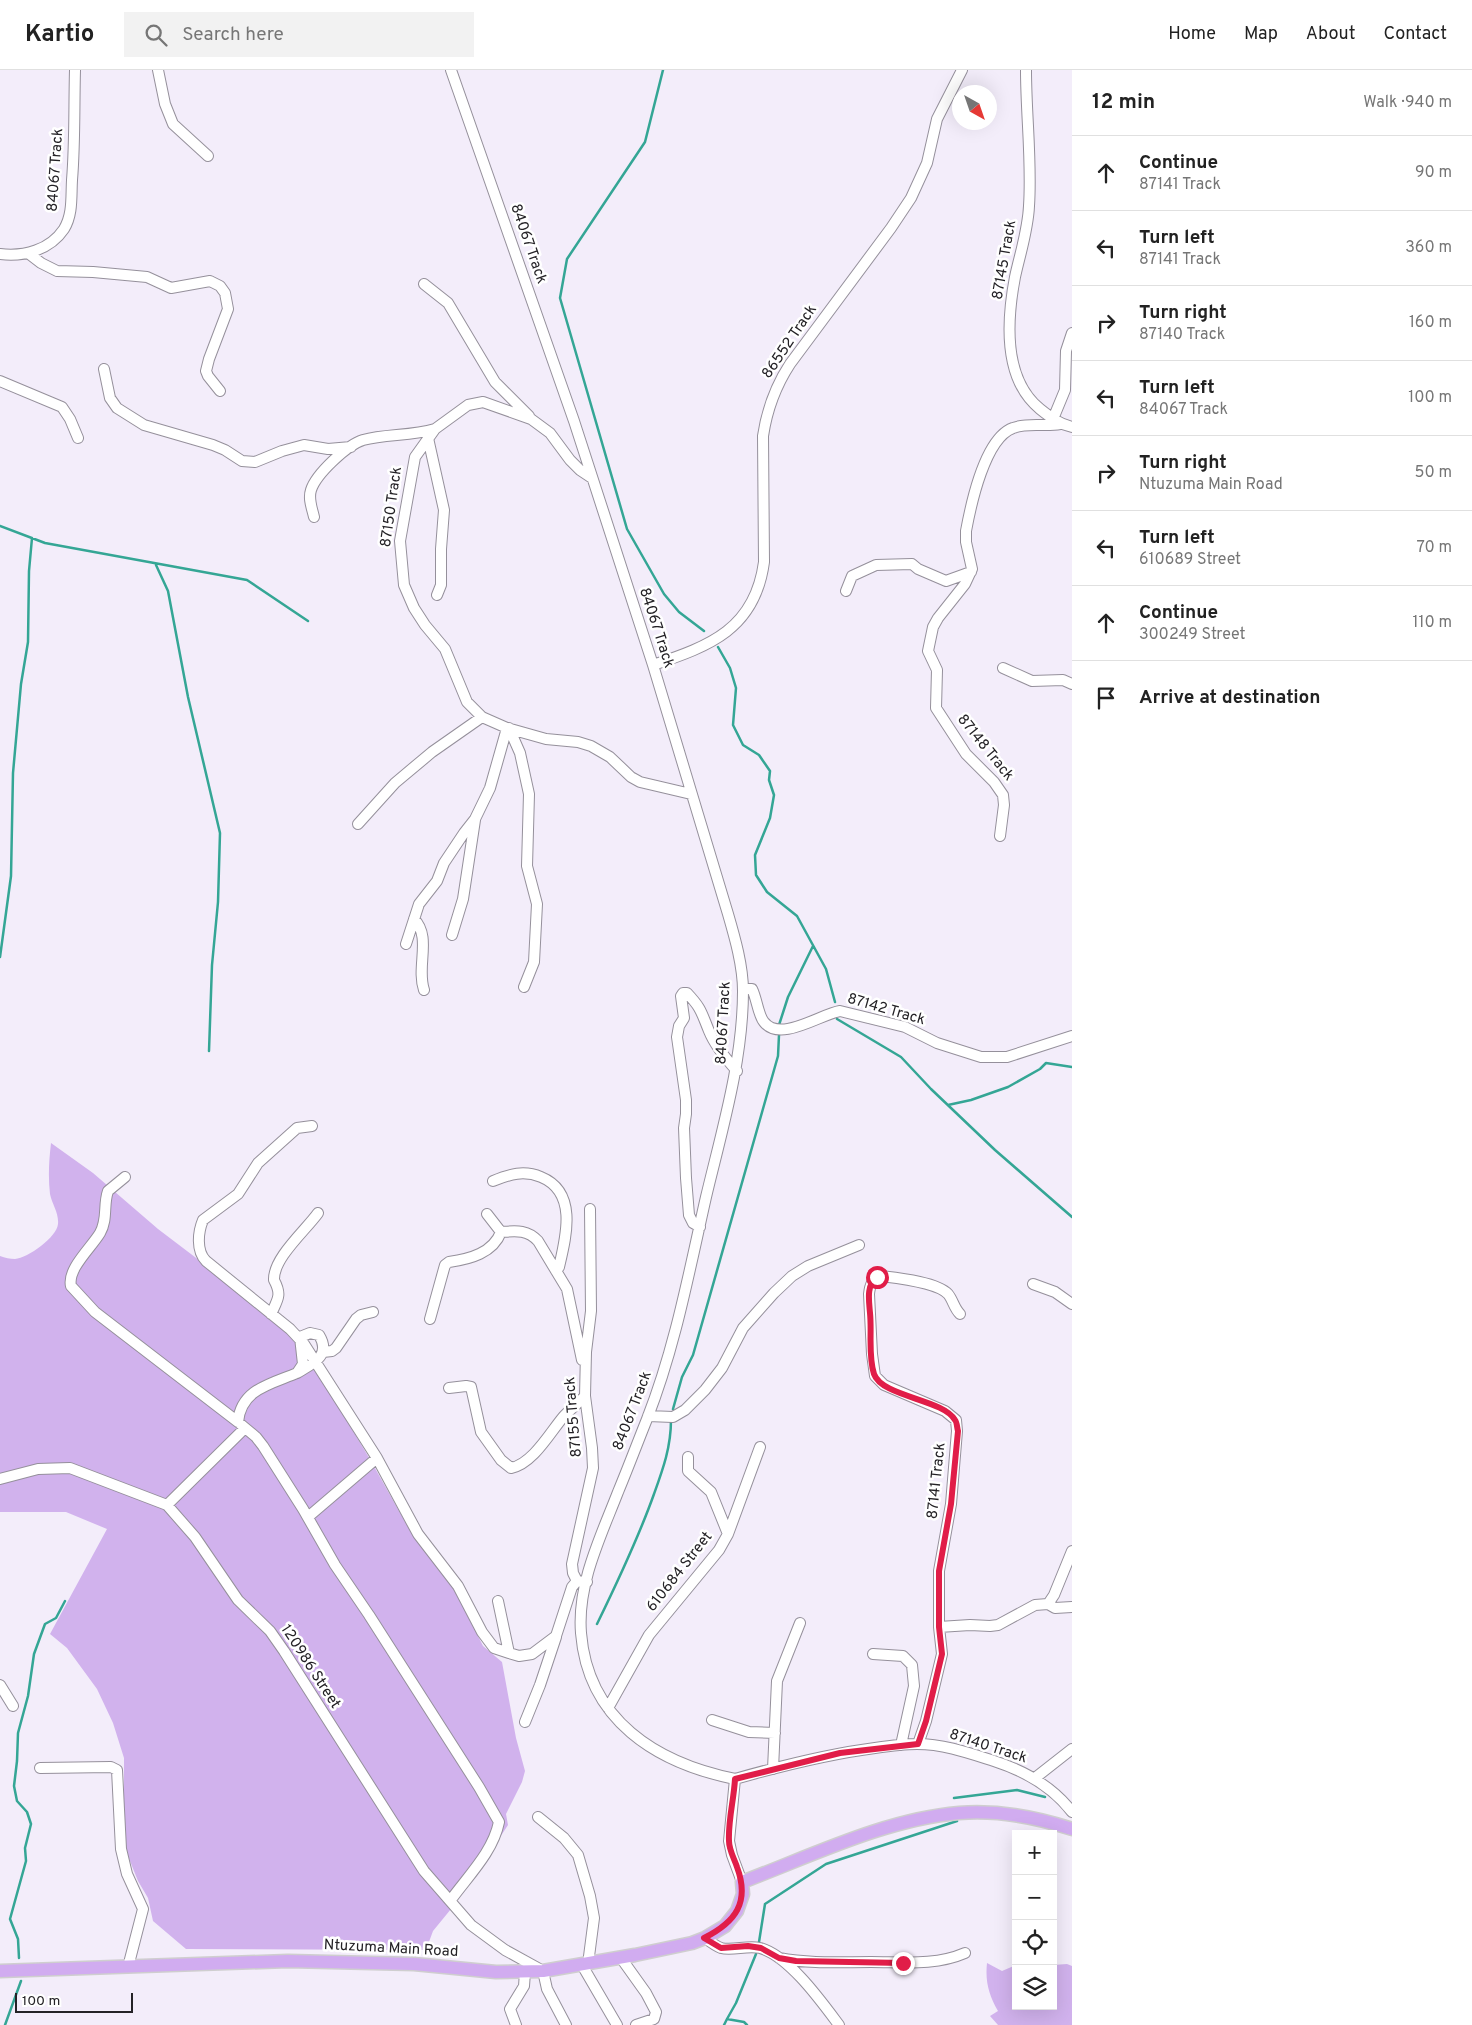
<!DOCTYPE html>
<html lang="en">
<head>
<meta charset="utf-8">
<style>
  body { margin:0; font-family:Overpass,sans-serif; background:#f2f2f2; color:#222 }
  .controls { position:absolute; right:15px; bottom:15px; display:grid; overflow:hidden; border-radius:0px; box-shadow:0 5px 20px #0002 }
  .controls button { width:45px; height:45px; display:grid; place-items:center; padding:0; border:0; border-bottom:1px solid #e0e0e0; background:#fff; color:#222; font:25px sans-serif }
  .compass { position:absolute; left:952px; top:15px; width:45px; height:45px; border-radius:50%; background:#fff; box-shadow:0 5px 20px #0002; rotate:140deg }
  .scale { position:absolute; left:15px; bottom:12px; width:118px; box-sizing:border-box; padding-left:5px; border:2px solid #242226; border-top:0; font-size:14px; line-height:18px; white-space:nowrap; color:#242226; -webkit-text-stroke:4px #fff; paint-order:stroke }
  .stop { position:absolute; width:15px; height:15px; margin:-11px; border:4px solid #e11d48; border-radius:50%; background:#fff }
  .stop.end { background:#e11d48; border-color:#fff; box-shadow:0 1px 5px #0008 }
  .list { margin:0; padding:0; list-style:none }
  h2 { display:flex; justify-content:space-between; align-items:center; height:65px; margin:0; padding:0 20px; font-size:21px }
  h2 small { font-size:16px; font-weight:400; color:#767676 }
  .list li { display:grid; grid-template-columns:32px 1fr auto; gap:15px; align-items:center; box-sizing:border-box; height:75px; padding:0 20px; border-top:1px solid #e0e0e0 }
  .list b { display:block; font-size:19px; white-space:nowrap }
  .list p { margin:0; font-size:16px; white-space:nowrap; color:#767676 }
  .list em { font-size:16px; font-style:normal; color:#767676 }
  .icon { flex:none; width:28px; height:28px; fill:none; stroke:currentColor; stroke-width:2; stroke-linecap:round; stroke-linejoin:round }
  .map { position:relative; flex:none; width:1072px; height:1955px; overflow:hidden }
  header { display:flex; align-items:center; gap:30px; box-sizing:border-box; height:70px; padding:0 25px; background:#fff; border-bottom:1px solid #e0e0e0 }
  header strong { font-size:24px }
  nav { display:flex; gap:28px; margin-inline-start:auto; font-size:18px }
  .search { width:350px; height:45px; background:#f2f2f2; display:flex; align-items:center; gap:12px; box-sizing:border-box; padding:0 18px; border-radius:0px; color:#767676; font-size:19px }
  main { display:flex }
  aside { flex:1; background:#fff }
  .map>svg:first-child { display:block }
  .green { fill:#d1b2ed }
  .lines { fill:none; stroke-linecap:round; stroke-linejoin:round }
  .stream { stroke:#34a695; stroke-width:2.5 }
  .minor-casing { stroke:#95909b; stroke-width:12 }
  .major-casing { stroke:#cfcecf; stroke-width:15 }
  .minor { stroke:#fff; stroke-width:10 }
  .major { stroke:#d1acf0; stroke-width:12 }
  .route { stroke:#e11d48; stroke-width:6 }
  .labels { text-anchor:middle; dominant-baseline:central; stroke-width:5; stroke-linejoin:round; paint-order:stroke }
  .street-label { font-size:15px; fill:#242226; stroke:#fff }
</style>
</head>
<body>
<header>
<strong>Kartio</strong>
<div class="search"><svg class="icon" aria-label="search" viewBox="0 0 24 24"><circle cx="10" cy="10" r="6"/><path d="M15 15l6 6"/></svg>Search here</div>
<nav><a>Home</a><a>Map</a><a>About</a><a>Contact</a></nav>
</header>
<main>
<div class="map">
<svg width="1072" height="1955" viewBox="0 0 1072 1955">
  <rect width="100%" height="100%" fill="#f3edfa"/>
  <path class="green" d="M51,1073l42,30 65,56 54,41 84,69 8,10 67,112 42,75 40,50 30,60 19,16 14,76 9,33 -3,11 -16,32 2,11 -17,26 -29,38 -11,20 -18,22 -7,19 -240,-1 -33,-28 -5,-23 -10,-17 -14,-35v-88l-11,-35 -16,-34 -30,-41 -17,-14 57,-105 -41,-17h-66v-256c5,2 10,3 15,3 13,-1 42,-22 43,-35 1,-11 -6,-20 -8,-30 -2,-17 -1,-34 1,-51z
    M987,1893l15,8 14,-6v41h37v-41l14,-1 5,2v59h-74l-8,-9 8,-5c-9,-16 -13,-29 -11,-48z"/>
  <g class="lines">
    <path class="stream" d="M663,0l-18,72 -78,117 -7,39 67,231 37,65 15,18 25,19
      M0,456l45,17 202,37 61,41
      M156,495l12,26 20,106 32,136 -2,69 -6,63 -3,86
      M718,577l12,21 6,20 -3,37 10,20 16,10 11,16 -1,9 5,15 -4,23 -15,37 1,20 11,17 30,24 29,53 9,33
      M0,887l11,-81 2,-103 8,-89 7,-42 1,-71 3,-33
      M837,949l64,38 30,32 64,61 77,67
      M779,955l9,-28 25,-51
      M948,1035l23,-5 37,-13 32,-18 6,-6 26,4
      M673,1339l9,-32 11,-22 85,-299 1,-21
      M597,1554c21,-43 41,-85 57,-130 9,-25 17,-47 17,-74
      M954,1728l63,-8 28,7
      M759,1872l6,-38 61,-40 131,-43
      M19,1888l-1,-19 -8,-20 16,-58 -1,-13 6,-24 -4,-12 -10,-11 -3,-15 3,-25 1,-28 10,-37 6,-42 11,-30 11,-6 9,-17
      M727,1949l9,-16 20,-49
      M5,1955l16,-44
      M724,1955l3,-6 17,3 3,3"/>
    <g class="minor-casing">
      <path id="minor" d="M158,0l7,34 8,20 35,32
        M451,0l123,351 79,244 75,249c7,24 15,52 15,77 0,69 -21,139 -37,206 -17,75 -31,151 -59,222 -10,25 -19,49 -29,73 -17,44 -41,92 -37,141 7,87 75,130 154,146l-6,62 3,14 10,27
        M1026,0c0,45 6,92 3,136 -1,24 -9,48 -14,71 -8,42 -12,102 25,132 10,8 19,15 32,18
        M28,183l13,10 16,8 36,1 54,5 24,11 39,-7 10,5 5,7 3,16 -19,50 -3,12 2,5 12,15
        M0,184c24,3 50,-4 64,-25 9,-15 7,-32 8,-49 3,-36 2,-73 3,-110
        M424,214l24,19 47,79 34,34
        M104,299l6,29 7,10 27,17 69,20 12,5 17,11 13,1 27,-11 22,-6 24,4 23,-2
        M0,311l62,26 8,12 8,19
        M1053,349l12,-29 1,-39 6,-18
        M428,368l16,72 -3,39v36l-4,10
        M592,408l-12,-8 -10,-10 -20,-27 -19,-14 -48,-17 -15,3 -33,24 -20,28 -15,84 4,44 10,23 11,17 20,24 22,53 15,15 25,11 39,11 32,3 13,4 19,11 21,20 9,5 51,12
        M314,447c-2,-9 -6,-18 -3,-27 5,-16 36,-45 52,-50 23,-6 48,-4 72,-11
        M846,521l6,-15 24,-11 36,-1 6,5 28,12 25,-9
        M653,595c57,-19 102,-36 111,-103l-1,-126c4,-27 12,-49 27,-72l101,-136 20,-30 16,-35 10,-44 25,-49
        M1003,598l29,13 31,-1 9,4
        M509,658l11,25 9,41 -2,72 10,38 -3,58 -10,25
        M358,754l37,-41 37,-31 50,-35
        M1000,766l4,-31 -1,-10 -9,-13 -28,-28 -30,-46 1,-38 -9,-19 5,-24 5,-9 27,-34 7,-15 -6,-27v-11c5,-27 19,-93 47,-103 15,-6 32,-1 47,-4
        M414,849c18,18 2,48 10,71
        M452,865l11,-36 12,-79
        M406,874l13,-40 18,-23 7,-18 20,-30 11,-14 15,-31 17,-60
        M744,919h8c5,10 6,26 12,33 16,21 57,-8 76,-11l65,16 32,16 44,14h26l65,-21
        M312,1056l-15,2 -39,35 -20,31 -35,26c-5,12 -7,31 3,41l84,68 14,15 73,114 41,76 40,52 24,46 12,16 15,5
        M125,1107l-17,14c-5,14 0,28 -8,42 -9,15 -33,36 -29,53l24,26 143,110 18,15 7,9 40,63 32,56 34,50 110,172 20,35c-6,30 -31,54 -49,79
        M493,1111c17,-7 31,-11 48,-4 37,15 25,60 18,90l-3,4
        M487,1144l14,18c14,-1 26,-3 37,9l29,48 15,71
        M700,1157l-7,-4 -4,-8 -3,-37 -2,-50 2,-14v-14l-9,-63 2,-11 5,-8 -3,-22 2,-3h4c15,16 14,19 22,38 6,15 17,28 28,40
        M1033,1214l22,8 17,12
        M271,1244c7,-15 11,-19 3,-34 -1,-22 32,-50 44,-67
        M430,1249l15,-54 4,-3c21,-3 44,-9 52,-30
        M310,1263l9,2c13,21 -7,29 -22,38l6,-9 -3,-27z
        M323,1282l9,-1 4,-3 20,-29 5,-4 12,-3
        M449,1318l17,-2 5,1 10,45 20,28 10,8c22,-4 40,-37 53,-52 7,-7 14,-13 21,-20
        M648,1346l25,1 12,-7 20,-20 17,-22 21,-40 31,-35 18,-17 16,-10 51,-21
        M238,1352c3,-33 33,-38 59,-49
        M688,1387v14l23,21 17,42
        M0,1409l38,-10 32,-1 97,37 28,32 43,63 32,31 14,20 140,220 47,54 34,25 38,21 4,18 19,36
        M167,1435l78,-77
        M308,1447l69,-59
        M587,1512l-10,-1 -4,-8 -1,-9 21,-96 -1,-20 -7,-52 1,-44 5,-41 -1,-102
        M498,1531l11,52 10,3 13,-2 24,-18 16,-49 5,-6
        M1048,1534l7,4 17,-1
        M939,1557l31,-2 20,1 8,-1 37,-20 13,-1 6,-9 18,-44
        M873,1584l30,2 9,9 2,21 -13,59
        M0,1615l13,21
        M608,1638l41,-73 70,-85 9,-16 32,-87
        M712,1650l37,12 26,1
        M525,1652l15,-37 16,-48
        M918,1674l8,-23 16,-67 -3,-27v-56l12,-67 6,-73 -1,-11 -11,-9 -61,-26 -9,-9 -3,-22 -3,-60c1,-9 3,-15 12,-18 16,2 56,6 67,18 5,6 6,14 12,20
        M40,1698l71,-1 6,3 4,79 6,25 16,35 -15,58
        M773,1699l4,-88 23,-58
        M1035,1708l37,-29
        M735,1709c46,-13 93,-25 140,-31 14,-2 28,-4 42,-4 27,0 52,9 77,17 31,10 58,25 78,51
        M538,1747l26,21 14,17 12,41 4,22 -6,46
        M705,1868c4,3 11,8 16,10 12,3 26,-3 39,0 29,8 61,53 79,77
        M621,1888l25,35 10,19 -2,7 -18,6
        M779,1888c31,6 61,4 92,4 32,0 64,4 94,-9
        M582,1895l35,60
        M516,1955l-6,-16 14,-23 1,-14"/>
    </g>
    <g class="major-casing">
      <path id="major" d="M0,1901l288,-10 126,3 82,8 47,-1 92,-16 57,-12 13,-5 20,-12 12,-15 6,-17 -1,-12c69,-26 144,-63 217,-69 39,-3 77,4 113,16"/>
    </g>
    <use href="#minor" class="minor"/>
    <use href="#major" class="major"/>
  </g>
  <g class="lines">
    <path class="route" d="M877,1207c-11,8 -8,24 -7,36 2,19 -2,43 4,61 8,23 69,25 81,46 2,2 2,8 3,11l-7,73 -12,67v56l3,27 -16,67 -8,23 -78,9 -105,26c-1,20 -7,41 -6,62 0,9 5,17 8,26 13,35 -1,55 -33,71l17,10 27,-2 13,2 18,10 17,3 107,2"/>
  </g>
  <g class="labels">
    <g class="street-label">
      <text transform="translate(56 100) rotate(-86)">84067 Track</text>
      <text transform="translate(528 174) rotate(71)">84067 Track</text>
      <text transform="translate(1005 190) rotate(-80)">87145 Track</text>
      <text transform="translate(790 272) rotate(-56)">86552 Track</text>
      <text transform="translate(392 437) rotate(-82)">87150 Track</text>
      <text transform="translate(656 558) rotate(72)">84067 Track</text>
      <text transform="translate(985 678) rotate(51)">87148 Track</text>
      <text transform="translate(886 940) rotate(16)">87142 Track</text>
      <text transform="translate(724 953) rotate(-87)">84067 Track</text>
      <text transform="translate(633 1341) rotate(-69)">84067 Track</text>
      <text transform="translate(574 1347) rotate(-95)">87155 Track</text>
      <text transform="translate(937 1411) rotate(-84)">87141 Track</text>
      <text transform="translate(680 1502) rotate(-52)">610684 Street</text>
      <text transform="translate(310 1597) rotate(57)">120986 Street</text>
      <text transform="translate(988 1677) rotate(18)">87140 Track</text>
      <text transform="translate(391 1879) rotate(3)">Ntuzuma Main Road</text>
    </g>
  </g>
</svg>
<div class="controls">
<button>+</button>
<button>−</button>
<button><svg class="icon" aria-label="locate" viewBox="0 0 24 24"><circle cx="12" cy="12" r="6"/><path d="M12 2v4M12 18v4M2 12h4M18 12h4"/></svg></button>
<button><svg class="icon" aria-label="layers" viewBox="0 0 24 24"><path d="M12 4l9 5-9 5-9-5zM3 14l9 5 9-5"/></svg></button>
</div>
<svg class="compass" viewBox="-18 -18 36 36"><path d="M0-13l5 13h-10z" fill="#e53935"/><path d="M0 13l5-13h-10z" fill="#767676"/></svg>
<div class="scale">100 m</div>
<div class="stop" style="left:877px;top:1207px"></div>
<div class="stop end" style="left:903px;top:1893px"></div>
</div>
<aside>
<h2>12 min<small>Walk · 940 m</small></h2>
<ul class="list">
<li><svg class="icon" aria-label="ahead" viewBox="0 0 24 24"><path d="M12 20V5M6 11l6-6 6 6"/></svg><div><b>Continue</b><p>87141 Track</p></div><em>90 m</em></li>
<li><svg class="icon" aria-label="left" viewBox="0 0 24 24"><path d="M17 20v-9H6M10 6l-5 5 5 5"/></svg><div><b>Turn left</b><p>87141 Track</p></div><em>360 m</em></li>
<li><svg class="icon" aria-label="right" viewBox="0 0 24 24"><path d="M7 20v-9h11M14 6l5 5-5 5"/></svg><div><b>Turn right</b><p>87140 Track</p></div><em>160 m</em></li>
<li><svg class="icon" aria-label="left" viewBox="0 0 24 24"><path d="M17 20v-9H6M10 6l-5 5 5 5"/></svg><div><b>Turn left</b><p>84067 Track</p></div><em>100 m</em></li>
<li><svg class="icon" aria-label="right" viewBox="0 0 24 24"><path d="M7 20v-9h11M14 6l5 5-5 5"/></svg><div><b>Turn right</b><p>Ntuzuma Main Road</p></div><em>50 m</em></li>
<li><svg class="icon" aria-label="left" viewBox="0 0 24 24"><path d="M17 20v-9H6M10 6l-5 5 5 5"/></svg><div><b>Turn left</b><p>610689 Street</p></div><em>70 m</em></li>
<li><svg class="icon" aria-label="ahead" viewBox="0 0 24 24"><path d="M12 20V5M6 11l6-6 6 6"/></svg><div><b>Continue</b><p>300249 Street</p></div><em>110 m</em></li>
<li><svg class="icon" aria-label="arrive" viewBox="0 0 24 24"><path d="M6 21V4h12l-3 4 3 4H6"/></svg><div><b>Arrive at destination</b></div></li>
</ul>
</aside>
</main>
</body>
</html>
